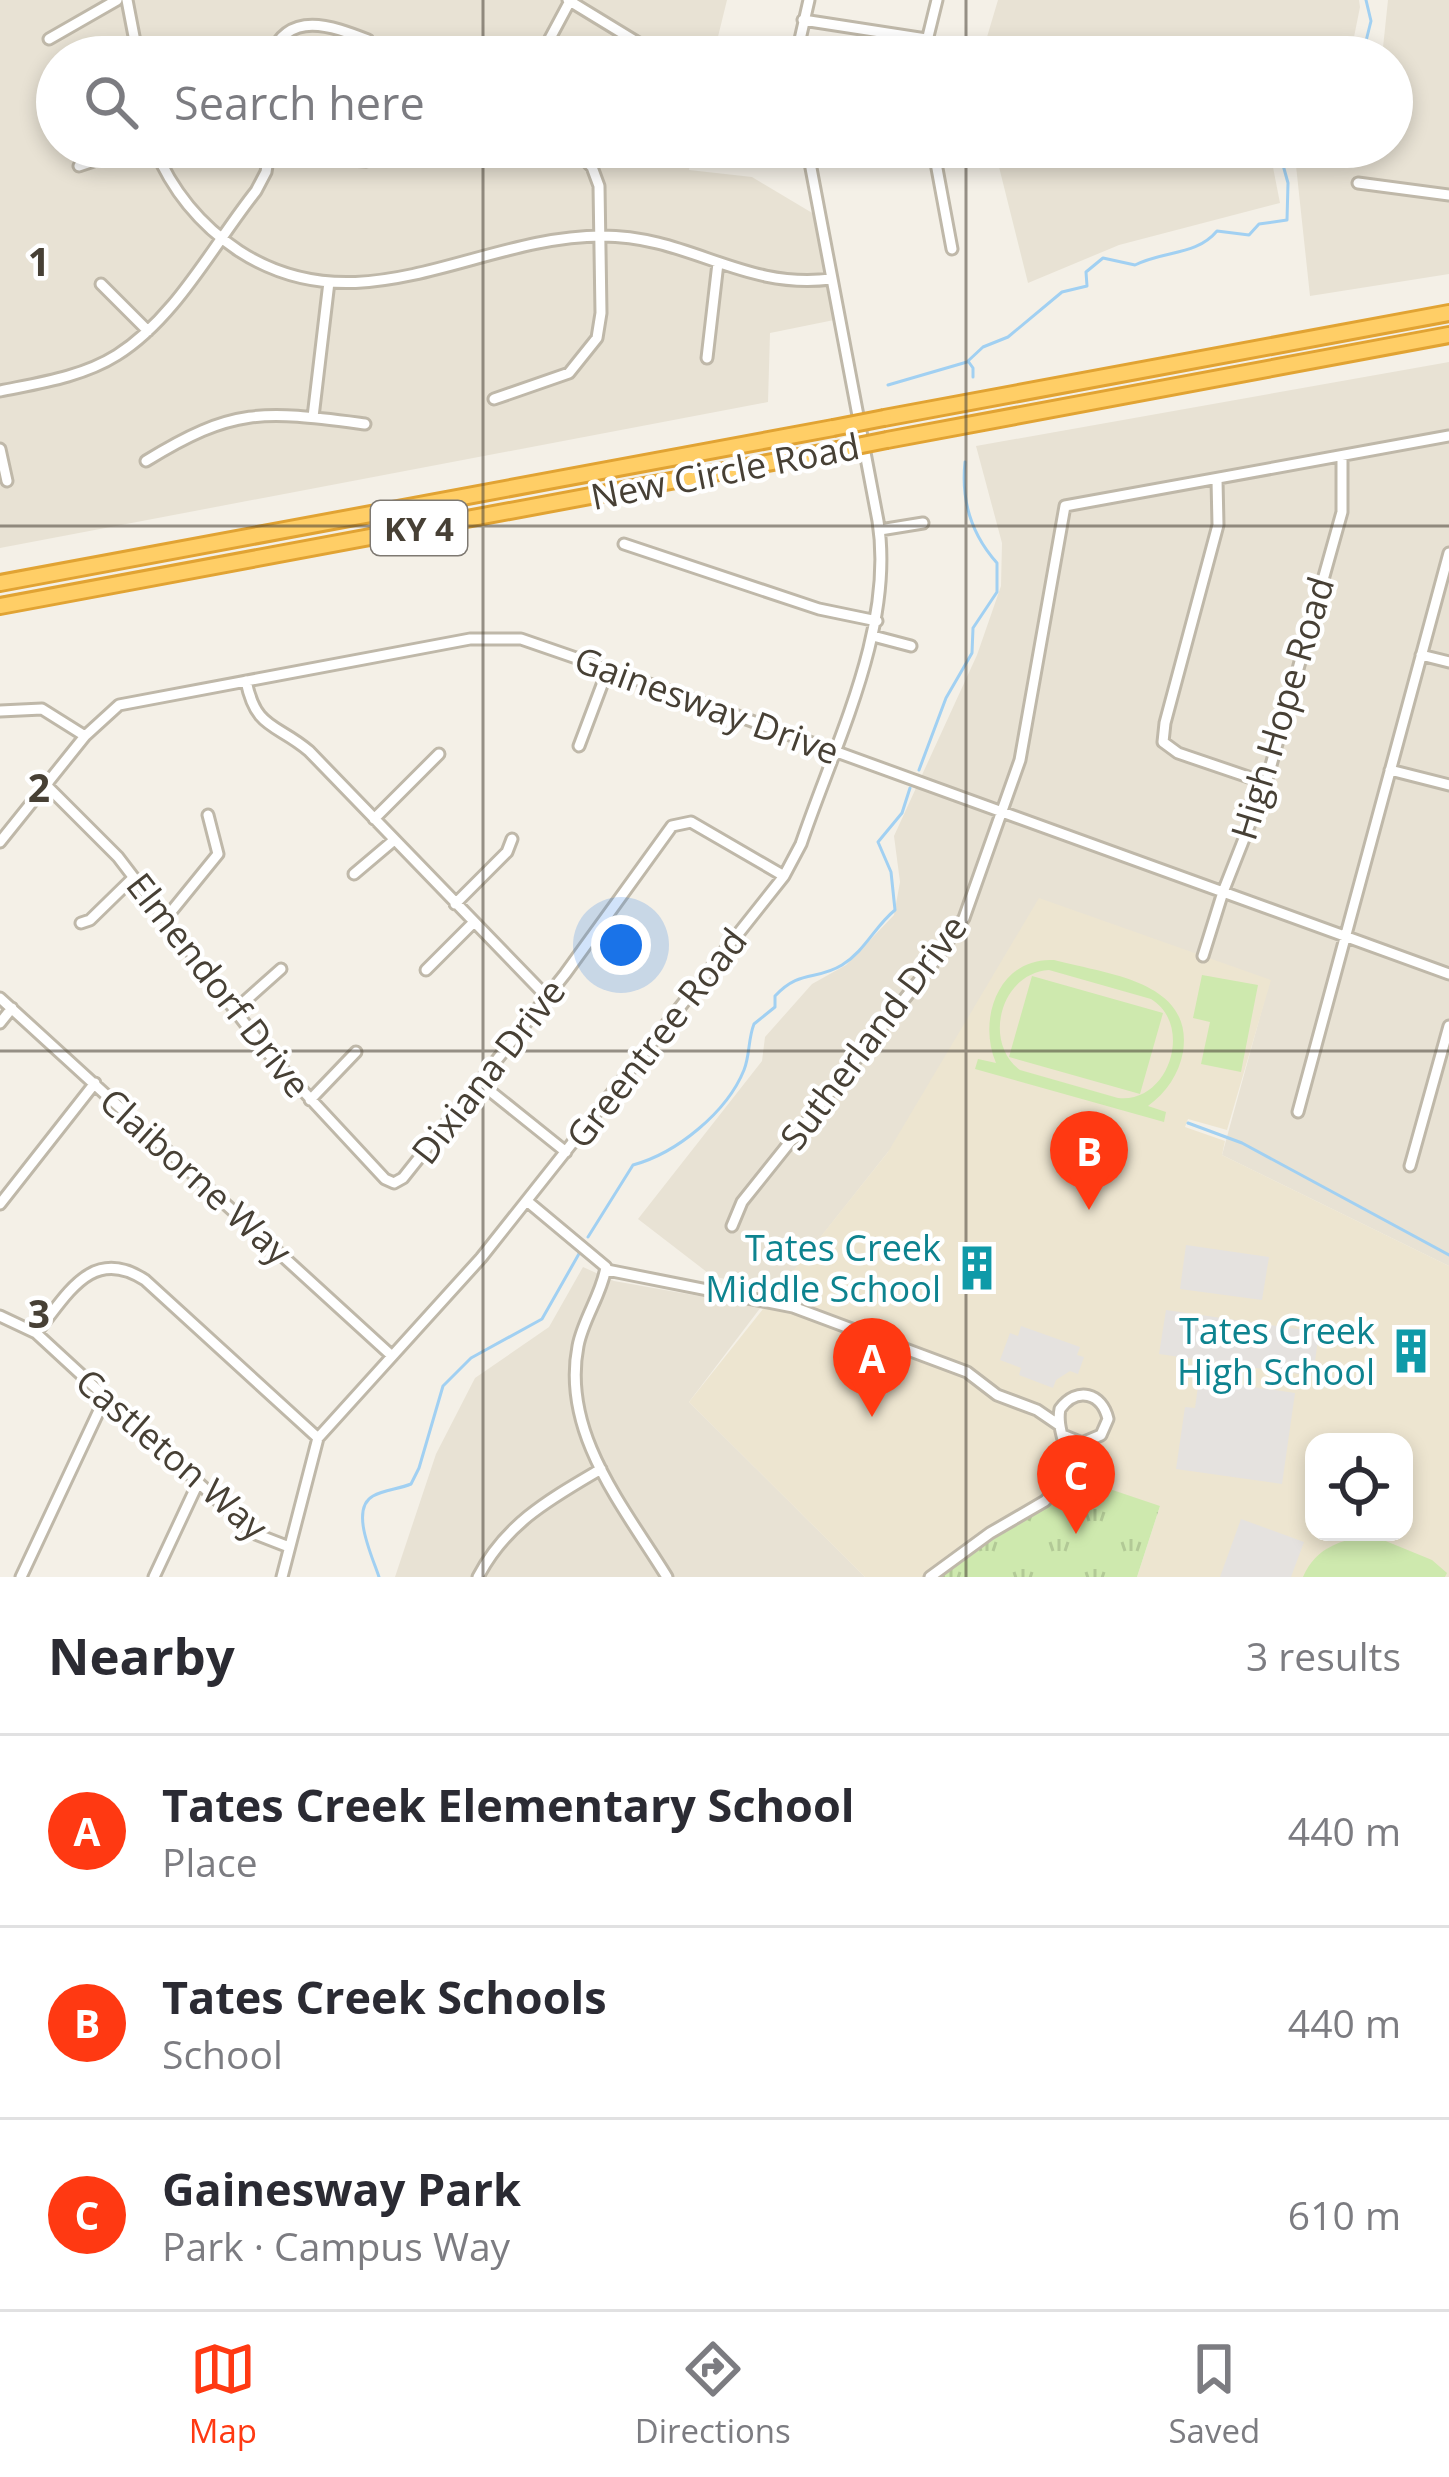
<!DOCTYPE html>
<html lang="en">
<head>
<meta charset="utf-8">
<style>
  body { margin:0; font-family:"Open Sans",sans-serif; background:#f2f2f3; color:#2b2b33 }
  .controls { position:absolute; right:36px; bottom:36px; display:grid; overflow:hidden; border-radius:24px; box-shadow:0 6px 18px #0003 }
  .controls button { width:108px; height:108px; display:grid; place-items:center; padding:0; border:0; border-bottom:3px solid #e1e1e2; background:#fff; color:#2b2b33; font:60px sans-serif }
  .you { position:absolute; left:621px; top:945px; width:42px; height:42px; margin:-30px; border:9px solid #fff; border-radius:50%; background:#1a73e8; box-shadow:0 0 0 18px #1a73e833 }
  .badge { display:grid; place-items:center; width:78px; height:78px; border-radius:50%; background:#ff3912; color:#fff; font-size:39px; font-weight:700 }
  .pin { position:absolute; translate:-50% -99px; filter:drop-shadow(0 3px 6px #0008) }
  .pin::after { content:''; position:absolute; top:63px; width:42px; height:36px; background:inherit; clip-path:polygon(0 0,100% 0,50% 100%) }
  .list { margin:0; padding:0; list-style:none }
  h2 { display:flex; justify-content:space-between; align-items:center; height:156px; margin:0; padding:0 48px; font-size:51px }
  h2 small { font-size:39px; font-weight:400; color:#7c7c81 }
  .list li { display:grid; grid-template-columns:78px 1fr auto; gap:36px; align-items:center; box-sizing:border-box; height:192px; padding:0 48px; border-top:3px solid #e1e1e2 }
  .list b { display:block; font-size:45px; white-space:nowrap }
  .list p { margin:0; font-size:39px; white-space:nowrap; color:#7c7c81 }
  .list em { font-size:39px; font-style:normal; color:#7c7c81 }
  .icon { flex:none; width:66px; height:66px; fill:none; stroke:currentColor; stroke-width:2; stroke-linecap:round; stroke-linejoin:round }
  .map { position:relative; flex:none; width:1449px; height:1577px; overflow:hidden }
  .search { position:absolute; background:#fff; box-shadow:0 6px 18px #0003; left:36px; right:36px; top:36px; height:132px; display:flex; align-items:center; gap:30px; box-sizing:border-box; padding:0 42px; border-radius:66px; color:#7c7c81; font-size:45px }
  .sheet { height:732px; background:#fff }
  nav { display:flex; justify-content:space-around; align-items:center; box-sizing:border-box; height:168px; border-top:3px solid #e1e1e2; background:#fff; font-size:33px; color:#7c7c81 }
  nav a { display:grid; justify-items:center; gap:6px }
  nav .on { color:#ff3912 }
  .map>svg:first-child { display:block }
  .residential { fill:#e8e2d4 }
  .education { fill:#ede5d0; fill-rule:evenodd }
  .park { fill:url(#park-tufts) }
  .pitch { fill:#cee9ae; fill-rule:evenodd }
  .parking { fill:#e5e2df }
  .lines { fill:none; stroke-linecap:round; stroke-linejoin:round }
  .stream { stroke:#a1d0f2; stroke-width:3 }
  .minor-casing { stroke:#bfb8a9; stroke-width:15 }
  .highway-casing { stroke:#e1a333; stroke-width:20 }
  .minor { stroke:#fff; stroke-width:9 }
  .highway { stroke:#ffce66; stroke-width:14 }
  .highway-bridge-casing { stroke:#e1a333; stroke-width:20; stroke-linecap:butt }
  .highway-bridge { stroke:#ffce66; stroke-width:14 }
  .grid { fill:none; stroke:#474035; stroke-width:3; stroke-opacity:0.55 }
  .labels { text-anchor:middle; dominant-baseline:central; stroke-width:9; stroke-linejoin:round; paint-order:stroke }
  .shield { fill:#fff; stroke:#7e7972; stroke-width:3 }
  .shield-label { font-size:33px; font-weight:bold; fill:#474035 }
  .street-label { font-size:36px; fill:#474035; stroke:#fff }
  .culture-label { font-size:36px; fill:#0d838f; stroke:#fff; text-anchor:end }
  .grid-label { font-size:39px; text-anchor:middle; font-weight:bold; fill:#474035; stroke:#fff; stroke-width:9; stroke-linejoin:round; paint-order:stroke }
</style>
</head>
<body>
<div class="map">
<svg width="1449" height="1577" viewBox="0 0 1449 1577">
  <defs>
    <pattern id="park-tufts" width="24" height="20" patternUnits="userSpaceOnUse" patternTransform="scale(3)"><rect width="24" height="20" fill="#cee9ae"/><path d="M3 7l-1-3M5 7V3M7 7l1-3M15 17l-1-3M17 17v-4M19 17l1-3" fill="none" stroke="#b2c996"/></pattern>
  </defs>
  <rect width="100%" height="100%" fill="#f4f0e7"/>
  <path class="residential" d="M0,0h727l-14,57h-656v90h636l-4,23 63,7 67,40 20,102 -69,14 -2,69 -768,146z
    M998,0h361l1,7 -10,50h-369z
    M1388,0h61v274l-139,22 -16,-149h98v-90h-10z
    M994,147h275l11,56 -161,42 -91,38z
    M1449,362v904l-227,-111 48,-175 -382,172 -110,139 -66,-15 -74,-57 124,-158 3,-24 47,-53 34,-19 48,-50 6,-33 -6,-46 83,-181 24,-69 1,-43 -26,-97z
    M583,1267l31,14 147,26 -72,95 176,175h-470l41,-123 39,-76 74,-51z"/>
  <path class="education" d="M1039,898l232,82 -44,150 -39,-11 -3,8 40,14 -3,14 227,111v311h-312l23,-71 -104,-5 -74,45 -41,31h-76l-176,-175 199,-250zM1314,1442h90v90h-90z"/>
  <path class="park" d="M1071,1476l89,30 -23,71h-196l41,-31 74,-45z"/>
  <path class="pitch" d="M1054,960c51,14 140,20 129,92 -4,22 -17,41 -35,54l18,6 -2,10 -189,-53 3,-10 18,4c-19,-44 3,-106 58,-103zM1049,970l102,29c43,26 18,105 -33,99l-98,-28c-38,-28 -19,-97 29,-100z
    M1202,975l56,10 -17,87 -40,-8 9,-42 -17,-4z
    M1032,976l131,37 -23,81 -131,-37z
    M1371,1535l61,25 15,13 -2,4h-142c13,-30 38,-37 68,-42z"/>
  <path class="parking" d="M1186,1245l83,12 -7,43 -82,-11z
    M1166,1310l153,22 -6,44 -154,-22z
    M1021,1326l59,21 -3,8 7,2 -6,17 -8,-3 -14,9 -3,8 -34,-13 2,-7 -21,-8 10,-27 8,3z
    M1199,1379l96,14 -13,91 -106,-15 9,-62 10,1z
    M1241,1519l63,23 -13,35h-71z"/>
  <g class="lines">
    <path class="stream" d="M1362,57l9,-36 -5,-21
      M973,377v-9l-5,-7 15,-14 25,-10 54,-45 25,-6 -1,-14 17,-14 32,7c30,-15 61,-9 82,-34l32,4 10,-11 28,-4 1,-37 -10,-36
      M888,385l79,-23
      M919,770l27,-72 26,-45 1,-25 24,-36v-29c-26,-29 -36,-63 -32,-101
      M1188,1123l54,20 207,112
      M588,1237l45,-72c44,-12 94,-53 111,-95 6,-15 4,-31 10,-46l21,-17v-11c25,-27 41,-15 67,-31 23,-14 33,-39 53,-55l-4,-38 -13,-30 24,-29 8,-25
      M379,1577c-6,-19 -30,-68 -6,-81 11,-6 26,-7 38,-12l8,-16 24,-82 28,-28 71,-39 38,-67"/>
    <g class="minor-casing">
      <path id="minor" d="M127,0l11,57
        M568,0l77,47
        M803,20l123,19
        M49,39l68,-39
        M270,57c18,-48 62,-31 98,-17
        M540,57l30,-56
        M796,57l13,-57
        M923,57l14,-57
        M154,147c18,44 46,78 85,104 122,79 238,-15 363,-15 88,0 140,54 229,43
        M933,147l19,102
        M270,155l96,6 61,-14
        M79,166l57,-19
        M1358,183l91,12
        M101,284l47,47
        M707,358l11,-95
        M0,391c39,-8 82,-14 117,-36 59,-37 96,-110 139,-164l10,-19 4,-25
        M494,399l75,-26 28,-35 4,-25 -2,-127 -7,-19 -20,-20
        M313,417l16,-135
        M0,449l7,32
        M146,461c89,-55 118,-50 219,-37
        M1217,480l1,45 -53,198 -2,19 15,11 88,30
        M880,530l43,-7
        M624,544l195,65 58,12
        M873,636l38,10
        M1421,655l28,7
        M246,681c10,49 30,42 63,70l238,246
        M0,711l42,-2 43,27
        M579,746l29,-77
        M1390,770l59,15
        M46,785l72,72 148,194 119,128 9,4 9,-5 162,-204 107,-148 19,-4 93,54
        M374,819l65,-65
        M0,842l85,-106 34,-31 351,-66h51l87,30 841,305
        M354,874l39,-33
        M455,904l52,-52 5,-13
        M166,918l52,-64 -10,-39
        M81,923l9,-3 43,-42
        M1203,956l20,-64 43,-109 76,-271v-55
        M426,970l47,-47
        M0,998l392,358
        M235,1010l46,-41
        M0,1023l12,-15
        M480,1083l86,69
        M310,1100l46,-48
        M1298,1112l151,-559
        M1410,1166l39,-140
        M527,1201l79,66c-4,27 -23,52 -28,79 -17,87 46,161 89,231
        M0,1204l95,-121
        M732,1226l10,-24 192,-240 30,-44 56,-158 45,-254 384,-70
        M607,1270l186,37 174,65 30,23 40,15 22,15
        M0,1316l36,17 217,200 36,14
        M36,1333c31,-37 55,-88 109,-53l173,158
        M1065,1436l17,7 19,-8 7,-16c-6,-26 -31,-33 -48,-10 -4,19 8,37 7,57
        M21,1577l83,-177
        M154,1577l44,-94
        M282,1577l36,-139 163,-180 303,-382 17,-32c34,-101 94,-216 77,-323l-71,-374
        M478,1577c28,-54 72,-78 123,-108
        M930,1577l60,-44 55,-32 12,-13 10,-22 22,-23"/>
    </g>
    <g class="highway-casing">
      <path id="highway" d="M884,418l565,-105
        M887,440l562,-105
        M0,583l833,-155
        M0,606l837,-156"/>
    </g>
    <use href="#minor" class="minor"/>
    <use href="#highway" class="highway"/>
    <g class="highway-bridge-casing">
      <path id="highway-bridge" d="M833,428l51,-10
        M837,450l50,-10"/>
    </g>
    <use href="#highway-bridge" class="highway-bridge"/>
  </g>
  <path class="grid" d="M483,0v57M966,0v57M483,147v1430M966,147v1430M0,526h1449M0,1051h1449"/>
  <defs>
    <g id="building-bare" transform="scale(3.6)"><path d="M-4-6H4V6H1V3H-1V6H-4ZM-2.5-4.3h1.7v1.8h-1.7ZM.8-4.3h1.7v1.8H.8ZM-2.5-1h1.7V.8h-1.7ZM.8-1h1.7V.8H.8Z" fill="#0f9aa8" stroke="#fff" stroke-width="2.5" paint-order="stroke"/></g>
  </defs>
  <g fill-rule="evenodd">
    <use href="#building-bare" x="977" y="1268"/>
    <use href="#building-bare" x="1411" y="1351"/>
  </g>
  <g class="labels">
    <rect class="shield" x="371" y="501" width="96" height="54" rx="9"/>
    <g class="shield-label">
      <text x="419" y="528">KY 4</text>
    </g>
    <g class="street-label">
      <text transform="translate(725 471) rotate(-11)">New Circle Road</text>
      <text transform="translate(707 705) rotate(20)">Gainesway Drive</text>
      <text transform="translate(1282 708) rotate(-73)">High Hope Road</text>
      <text transform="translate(219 985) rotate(52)">Elmendorf Drive</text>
      <text transform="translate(873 1032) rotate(-53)">Sutherland Drive</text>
      <text transform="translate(656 1038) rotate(-52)">Greentree Road</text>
      <text transform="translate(488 1071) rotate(-52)">Dixiana Drive</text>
      <text transform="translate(196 1176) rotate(42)">Claiborne Way</text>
      <text transform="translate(172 1454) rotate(41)">Castleton Way</text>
    </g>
    <g class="culture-label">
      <text x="941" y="1247">Tates Creek<tspan x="941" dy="41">Middle School</tspan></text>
      <text x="1375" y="1330">Tates Creek<tspan x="1375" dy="41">High School</tspan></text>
    </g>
  </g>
  <g class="grid-label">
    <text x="39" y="276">1</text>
    <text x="39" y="802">2</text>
    <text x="39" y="1328">3</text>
  </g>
</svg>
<div class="controls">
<button><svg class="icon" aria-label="locate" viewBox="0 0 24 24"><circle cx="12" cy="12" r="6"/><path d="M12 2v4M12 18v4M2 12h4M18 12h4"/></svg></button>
</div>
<div class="you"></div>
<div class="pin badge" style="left:872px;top:1417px">A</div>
<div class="pin badge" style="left:1089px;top:1210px">B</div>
<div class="pin badge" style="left:1076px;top:1534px">C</div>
<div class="search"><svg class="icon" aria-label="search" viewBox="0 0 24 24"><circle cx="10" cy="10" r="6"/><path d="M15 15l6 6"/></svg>Search here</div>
</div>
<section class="sheet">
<h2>Nearby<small>3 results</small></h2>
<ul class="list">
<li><span class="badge">A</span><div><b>Tates Creek Elementary School</b><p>Place</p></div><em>440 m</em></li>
<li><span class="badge">B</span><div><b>Tates Creek Schools</b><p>School</p></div><em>440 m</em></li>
<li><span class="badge">C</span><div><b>Gainesway Park</b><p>Park · Campus Way</p></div><em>610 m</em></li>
</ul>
</section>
<nav>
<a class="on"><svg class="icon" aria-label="map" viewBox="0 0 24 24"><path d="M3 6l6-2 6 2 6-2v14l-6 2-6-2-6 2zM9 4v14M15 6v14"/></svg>Map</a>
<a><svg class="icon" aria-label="directions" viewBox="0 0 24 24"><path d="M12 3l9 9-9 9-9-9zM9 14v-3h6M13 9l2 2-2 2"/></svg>Directions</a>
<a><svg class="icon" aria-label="saved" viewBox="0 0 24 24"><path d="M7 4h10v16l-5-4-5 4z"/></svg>Saved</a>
</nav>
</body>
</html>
